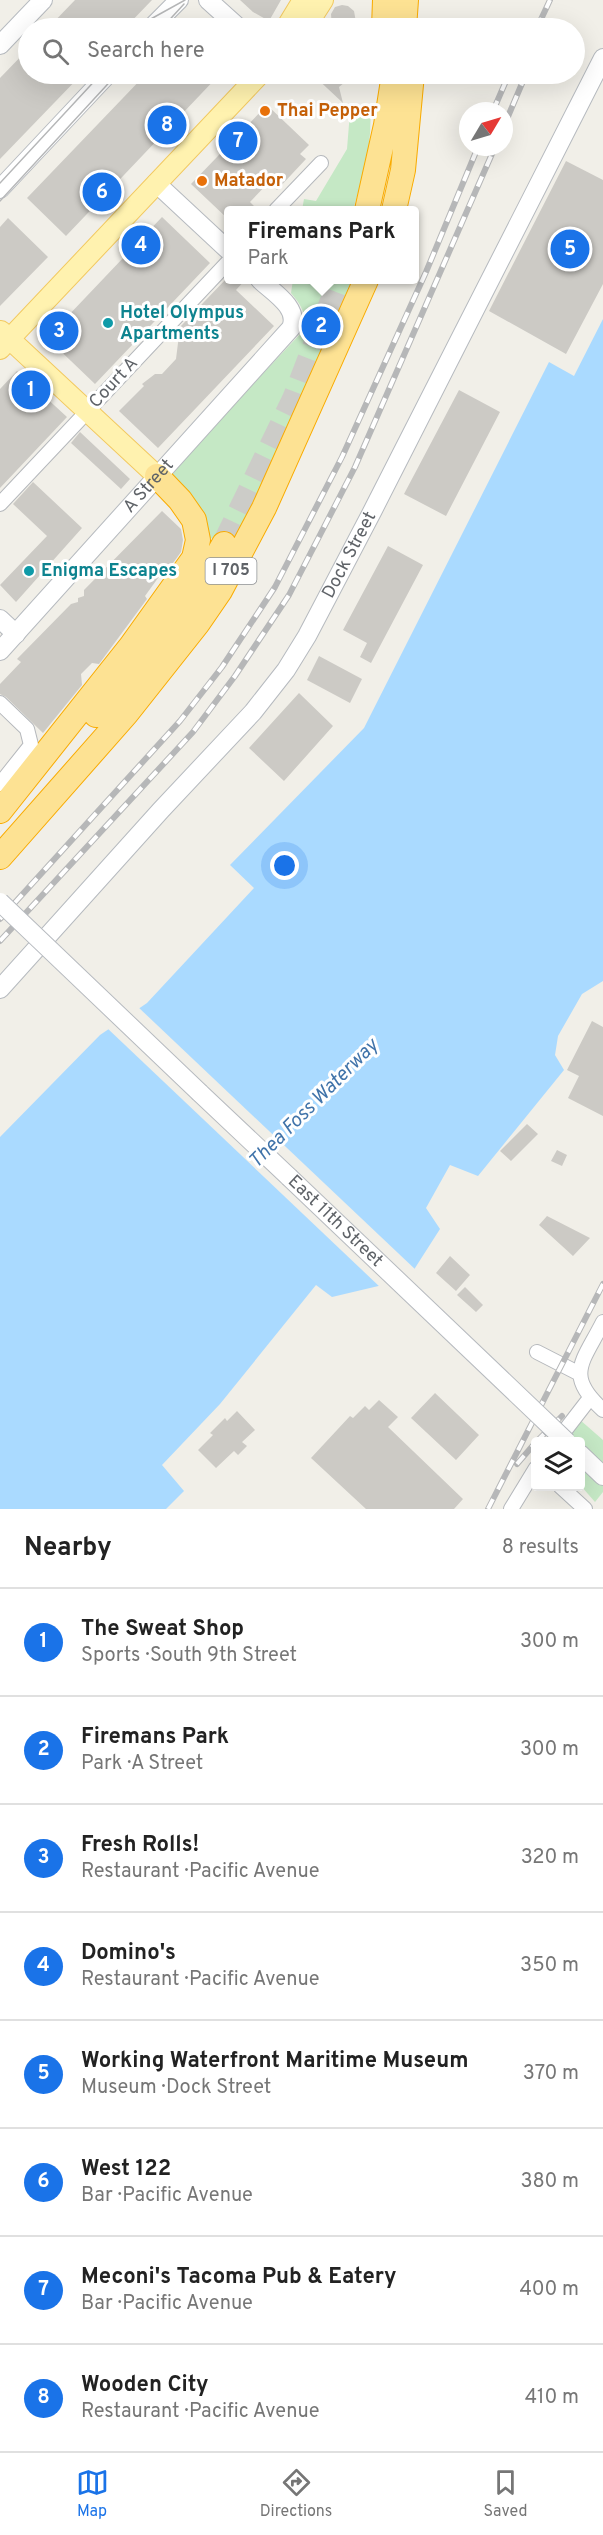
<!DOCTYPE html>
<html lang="en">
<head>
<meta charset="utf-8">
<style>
  body { margin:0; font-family:Overpass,sans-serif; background:#f2f2f2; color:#222 }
  .controls { position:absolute; right:18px; bottom:18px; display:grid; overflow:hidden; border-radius:6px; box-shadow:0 6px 24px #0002 }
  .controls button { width:54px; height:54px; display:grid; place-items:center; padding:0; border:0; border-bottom:2px solid #e0e0e0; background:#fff; color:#222; font:30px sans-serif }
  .compass { position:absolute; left:459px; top:102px; width:54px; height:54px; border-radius:50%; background:#fff; box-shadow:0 6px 24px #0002; rotate:52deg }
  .you { position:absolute; left:285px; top:866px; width:21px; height:21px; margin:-15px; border:4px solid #fff; border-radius:50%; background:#1a73e8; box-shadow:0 0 0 9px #1a73e833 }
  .badge { display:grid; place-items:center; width:39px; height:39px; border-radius:50%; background:#1a73e8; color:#fff; font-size:20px; font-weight:700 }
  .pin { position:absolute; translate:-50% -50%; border:3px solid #fff; box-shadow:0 2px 6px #0006 }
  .popup { position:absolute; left:224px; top:206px; width:195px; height:78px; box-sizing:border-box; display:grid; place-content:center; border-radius:6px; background:#fff; filter:drop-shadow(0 2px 4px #0005); font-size:20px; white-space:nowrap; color:#767676 }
  .popup b { font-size:22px; color:#222 }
  .popup::after { content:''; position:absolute; left:50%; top:100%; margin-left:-12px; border:12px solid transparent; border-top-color:#fff }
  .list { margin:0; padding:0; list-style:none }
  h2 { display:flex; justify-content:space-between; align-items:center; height:78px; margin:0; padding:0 24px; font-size:26px }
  h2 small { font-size:20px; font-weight:400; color:#767676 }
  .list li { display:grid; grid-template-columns:39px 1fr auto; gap:18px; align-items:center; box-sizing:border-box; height:108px; padding:0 24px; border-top:2px solid #e0e0e0 }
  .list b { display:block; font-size:22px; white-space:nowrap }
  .list p { margin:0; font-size:20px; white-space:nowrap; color:#767676 }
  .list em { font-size:20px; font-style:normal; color:#767676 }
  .icon { flex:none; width:33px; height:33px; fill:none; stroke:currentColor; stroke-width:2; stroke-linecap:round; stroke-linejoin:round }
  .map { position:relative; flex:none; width:603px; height:1509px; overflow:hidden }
  .search { position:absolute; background:#fff; box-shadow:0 6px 24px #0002; left:18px; right:18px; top:18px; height:66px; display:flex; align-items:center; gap:15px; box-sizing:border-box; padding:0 21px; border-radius:33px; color:#767676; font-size:22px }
  .sheet { height:942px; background:#fff }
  nav { display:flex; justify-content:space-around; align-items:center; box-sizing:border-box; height:84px; border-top:2px solid #e0e0e0; background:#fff; font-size:16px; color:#767676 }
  nav a { display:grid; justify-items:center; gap:3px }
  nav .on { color:#1a73e8 }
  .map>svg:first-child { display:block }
  .green { fill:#c5e8c5 }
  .water { fill:#aadaff }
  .pier { fill:#f1efe8 }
  .building { fill:#cccac5 }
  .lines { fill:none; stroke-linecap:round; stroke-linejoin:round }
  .highway-tunnel { stroke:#ccccc8; stroke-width:24; stroke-dasharray:24 12; stroke-linecap:butt }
  .street-casing { stroke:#b5b8bc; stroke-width:16 }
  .secondary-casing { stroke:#b6babf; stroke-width:20 }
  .primary-casing { stroke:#f2c960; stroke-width:22 }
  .highway-casing { stroke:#f9ab00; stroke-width:26 }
  .street { stroke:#fff; stroke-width:14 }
  .secondary { stroke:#fff; stroke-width:18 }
  .primary { stroke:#fff2af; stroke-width:20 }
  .highway { stroke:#fde293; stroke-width:24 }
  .tram { stroke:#b6b7b8; stroke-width:1.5 }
  .rail-casing { stroke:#b6b7b8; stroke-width:6 }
  .rail { stroke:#fff; stroke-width:4; stroke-dasharray:11; stroke-linecap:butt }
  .secondary-bridge-casing { stroke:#b6babf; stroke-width:20; stroke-linecap:butt }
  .secondary-bridge { stroke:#fff; stroke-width:18 }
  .food-dot { fill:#e8710a; stroke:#fff; stroke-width:2 }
  .culture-dot { fill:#0f9aa8; stroke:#fff; stroke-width:2 }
  .labels { text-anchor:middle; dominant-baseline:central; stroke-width:6; stroke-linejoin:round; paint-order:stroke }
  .shield { fill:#fff; stroke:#8f9295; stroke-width:1.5 }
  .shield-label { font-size:16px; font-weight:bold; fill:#5f6368 }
  .food-label { font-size:18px; font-weight:bold; fill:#c56008; stroke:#fff; text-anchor:start }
  .culture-label { font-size:18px; font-weight:bold; fill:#0d838f; stroke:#fff; text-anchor:start }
  .street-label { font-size:18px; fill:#5f6368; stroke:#fff }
  .water-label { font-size:20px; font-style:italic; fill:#4174aa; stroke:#fff }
</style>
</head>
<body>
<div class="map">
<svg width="603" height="1509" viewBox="0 0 603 1509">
  <rect width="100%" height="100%" fill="#f1efe8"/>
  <path class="green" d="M370,107c3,37 -7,69 -17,103h-51l2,-11 12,2 31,-52 3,-37z
    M293,280h61l-117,263 -28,-5c-4,-30 -21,-42 -40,-65l134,-142c5,-16 -2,-26 -12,-38z
    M571,1412l32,28v52l-8,10 -14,-16 -1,-44h-32z"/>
  <path class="water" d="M603,319v662l-21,13 -24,42 -3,19 9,15 -86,106 -28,-11 -24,43 14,21 -32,50 -76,18 -16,-12 -96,119 -58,61 22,26 -18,18h-166v-372l100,-102 47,-32 107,-115 -24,-23 134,-137 185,-366 25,14z"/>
  <path class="pier" d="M137,1006l280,265 -7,10 -29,7 -275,-261z"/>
  <path class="building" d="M75,0h77l-27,28h-77z
    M240,0h41l-12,21 -16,-9z
    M342,5l6,1 6,5 3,17h-25l-1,-14 4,-7z
    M28,49v25h54l-82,85v-81z
    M146,74h74l-154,162 -39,-38z
    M312,74h28l5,8 -6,5 4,16z
    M267,105l42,40 -9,9 6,5 -29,31 -8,-8 -19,20 8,8h-30v9l-37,-35z
    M566,161l37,19v104l-37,70 -77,-43z
    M162,217l48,46 -115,121 -48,-46z
    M8,218l40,39 -48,49v-79z
    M226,279h20l-10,11 38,36 -116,122 -39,-37 25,-25 -2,-2 13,-10h7l14,-15 4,-32z
    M17,371l50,46 -67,71v-99z
    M459,390l41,22 -54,104 -42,-22z
    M80,432l50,47 -9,10 -50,-46z
    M33,482l49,46 -66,74 -16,-17 47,-49 -34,-32z
    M162,511l19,18 2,11 -2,12 -13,18 -2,-3 -21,29 2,3 -48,65 -7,-1 -11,11 1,11 -39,48 -37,-36 -6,-3v-10l21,-22 -4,-3 54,-55 7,-2v-4l6,-2v-6z
    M388,546l35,19 -52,98 -11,-6 7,-14 -24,-13z
    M319,656l43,23 -12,24 -43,-23z
    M299,693l34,33 -49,55 -35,-33z
    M592,1021l11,6v89l-35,-18 11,-22 -12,-6z
    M527,1124l11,10 -27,27 -11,-10z
    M557,1150l10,5 -5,11 -11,-5z
    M547,1216l43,22 -17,18 -34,-31z
    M450,1256l20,19 -14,16 -20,-18z
    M465,1287l18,18 -7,7 -19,-17z
    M435,1393l44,42 -23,25 -45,-42z
    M379,1400l19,17 -10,10 75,72 -9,10h-88l-55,-51 39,-42 3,2 12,-12 4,4z
    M237,1411l18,19 -13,12 5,4 -9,9 -4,-4 -18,17 -18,-18 15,-15 -3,-2 15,-15 2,3z"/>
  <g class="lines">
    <path class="highway-tunnel" d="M224,544l70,-145 46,-119"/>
    <g class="street-casing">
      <path id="street" d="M276,210l45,-47
        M0,504l228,-242
        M0,703l27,26 4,16 -31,39
        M603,1322c-20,40 -39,53 0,88
        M537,1352l43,22
        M556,1442l34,-44
        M560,1486l25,23
        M511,1509l25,-41"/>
    </g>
    <g class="secondary-casing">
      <g id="secondary">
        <path d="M208,0l31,28"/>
        <path d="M151,28l28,-28"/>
        <path d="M0,45l43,-45"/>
        <path d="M156,183l72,67"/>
        <path d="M0,189l108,-115"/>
        <path d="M0,619l16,15"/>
        <path id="s1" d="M0,651l291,-323c9,-20 -18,-36 -31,-48"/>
        <path id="s2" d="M0,989l161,-179 92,-98 33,-42 21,-34 66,-126 230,-452"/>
        <path d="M200,1093l89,84"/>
        <path d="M580,1454l23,22"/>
      </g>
    </g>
    <g class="primary-casing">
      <path id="primary" d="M286,28l17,-28
        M305,28l18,-28
        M1,331l156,145
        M0,349l260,-275"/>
    </g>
    <g class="highway-casing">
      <path id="highway" d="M384,28l1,-28
        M404,28l2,-28
        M367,210l19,-85 8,-51
        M394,210l9,-40 9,-96
        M96,715c48,-52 94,-108 128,-171
        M0,811l131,-165 63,-88 4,-18 -4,-20 -14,-20 -23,-24
        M0,857l126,-143 72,-91 22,-32 44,-83 102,-228"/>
    </g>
    <use href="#street" class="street"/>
    <use href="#secondary" class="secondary"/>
    <use href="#primary" class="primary"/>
    <use href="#highway" class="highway"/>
    <path class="tram" d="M149,20l36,-20
      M162,28l22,-24
      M0,183l101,-109
      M0,201l117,-127"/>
    <g class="rail-casing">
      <path id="rail" d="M537,28l13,-28
        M493,111l16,-37
        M504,126l22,-52
        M0,919l180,-198 42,-54 53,-80 67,-130 84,-185 52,-125
        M0,941l193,-209 42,-56 54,-81 66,-128 140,-320
        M536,1442l26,-26
        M517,1464l19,-22
        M488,1509l115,-225"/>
    </g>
    <use href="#rail" class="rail"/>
    <g class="secondary-bridge-casing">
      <g id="secondary-bridge">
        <path d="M0,902l200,191"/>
        <path id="s3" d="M289,1177l278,265"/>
      </g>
    </g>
    <use href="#secondary-bridge" class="secondary-bridge"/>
  </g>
  <g class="food-dot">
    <circle cx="265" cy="111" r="6"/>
    <circle cx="202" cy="181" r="6"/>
  </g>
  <g class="culture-dot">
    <circle cx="108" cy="323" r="6"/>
    <circle cx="29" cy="571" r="6"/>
  </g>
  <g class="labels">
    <rect class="shield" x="205.5" y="558" width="51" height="26" rx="4.5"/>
    <g class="shield-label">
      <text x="231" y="571">I 705</text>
    </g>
    <g class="food-label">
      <text x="277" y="111">Thai Pepper</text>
      <text x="214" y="181">Matador</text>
    </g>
    <g class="culture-label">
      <text x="120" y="313">Hotel Olympus<tspan x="120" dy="21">Apartments</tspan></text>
      <text x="41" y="571">Enigma Escapes</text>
    </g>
    <g class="street-label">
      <text transform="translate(114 383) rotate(-47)">Court A</text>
      <text stroke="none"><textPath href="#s1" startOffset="222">A Street</textPath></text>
      <text stroke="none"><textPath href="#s2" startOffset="560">Dock Street</textPath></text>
      <text stroke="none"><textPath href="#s3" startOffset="64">East 11th Street</textPath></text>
    </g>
    <g class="water-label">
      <text transform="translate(314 1104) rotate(-45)">Thea Foss Waterway</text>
    </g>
  </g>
</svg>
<div class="controls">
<button><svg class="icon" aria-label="layers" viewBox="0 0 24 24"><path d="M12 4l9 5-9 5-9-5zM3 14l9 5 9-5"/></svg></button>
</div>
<svg class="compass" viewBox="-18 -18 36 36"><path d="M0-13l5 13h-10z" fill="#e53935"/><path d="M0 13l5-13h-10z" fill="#767676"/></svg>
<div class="you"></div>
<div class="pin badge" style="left:31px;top:390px">1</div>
<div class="pin badge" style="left:321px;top:326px">2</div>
<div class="popup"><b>Firemans Park</b>Park</div>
<div class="pin badge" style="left:59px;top:331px">3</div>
<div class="pin badge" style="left:141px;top:245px">4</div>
<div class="pin badge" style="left:570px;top:249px">5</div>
<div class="pin badge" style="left:102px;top:192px">6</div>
<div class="pin badge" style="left:238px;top:141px">7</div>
<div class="pin badge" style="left:167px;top:125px">8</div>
<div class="search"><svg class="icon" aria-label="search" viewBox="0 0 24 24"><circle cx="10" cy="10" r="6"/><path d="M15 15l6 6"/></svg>Search here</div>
</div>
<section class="sheet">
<h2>Nearby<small>8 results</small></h2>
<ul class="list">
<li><span class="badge">1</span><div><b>The Sweat Shop</b><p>Sports · South 9th Street</p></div><em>300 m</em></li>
<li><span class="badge">2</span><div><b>Firemans Park</b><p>Park · A Street</p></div><em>300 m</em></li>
<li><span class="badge">3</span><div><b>Fresh Rolls!</b><p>Restaurant · Pacific Avenue</p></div><em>320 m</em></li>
<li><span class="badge">4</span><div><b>Domino's</b><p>Restaurant · Pacific Avenue</p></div><em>350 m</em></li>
<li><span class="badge">5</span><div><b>Working Waterfront Maritime Museum</b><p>Museum · Dock Street</p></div><em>370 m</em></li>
<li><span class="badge">6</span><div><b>West 122</b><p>Bar · Pacific Avenue</p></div><em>380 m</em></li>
<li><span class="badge">7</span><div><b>Meconi's Tacoma Pub &amp; Eatery</b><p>Bar · Pacific Avenue</p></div><em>400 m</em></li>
<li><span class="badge">8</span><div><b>Wooden City</b><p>Restaurant · Pacific Avenue</p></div><em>410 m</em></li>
</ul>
</section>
<nav>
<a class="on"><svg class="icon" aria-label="map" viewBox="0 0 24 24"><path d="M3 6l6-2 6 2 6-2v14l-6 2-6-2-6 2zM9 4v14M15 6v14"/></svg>Map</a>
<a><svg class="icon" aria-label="directions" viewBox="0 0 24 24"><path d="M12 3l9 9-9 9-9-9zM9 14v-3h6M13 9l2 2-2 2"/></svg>Directions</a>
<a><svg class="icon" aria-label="saved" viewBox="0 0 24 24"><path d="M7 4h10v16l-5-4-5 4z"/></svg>Saved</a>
</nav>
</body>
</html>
